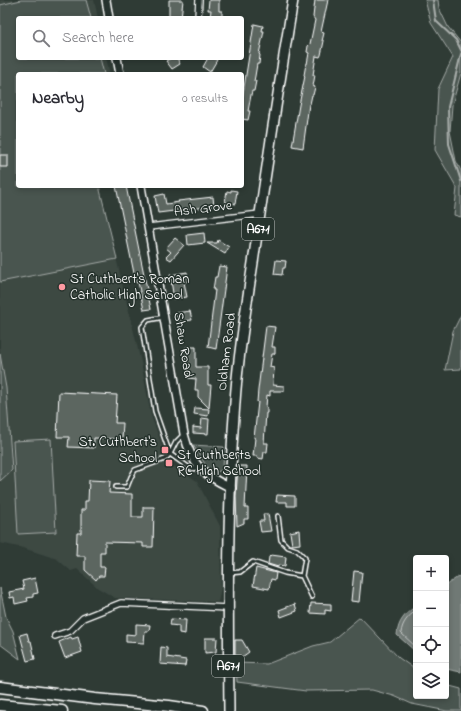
<!DOCTYPE html>
<html lang="en">
<head>
<meta charset="utf-8">
<style>
  body { margin:0; font-family:"Indie Flower",sans-serif; background:#f7f7f7; color:#2b2b33 }
  .controls { position:absolute; right:12px; bottom:12px; display:grid; overflow:hidden; border-radius:4px; box-shadow:0 2px 6px #0003 }
  .controls button { width:36px; height:36px; display:grid; place-items:center; padding:0; border:0; border-bottom:1px solid #e1e1e2; background:#fff; color:#2b2b33; font:20px sans-serif }
  .list { margin:0; padding:0; list-style:none }
  h2 { display:flex; justify-content:space-between; align-items:center; height:52px; margin:0; padding:0 16px; font-size:17px }
  h2 small { font-size:13px; font-weight:400; color:#7c7c81 }
  .icon { flex:none; width:22px; height:22px; fill:none; stroke:currentColor; stroke-width:2; stroke-linecap:round; stroke-linejoin:round }
  .map { position:relative; flex:none; width:461px; height:711px; overflow:hidden }
  .search { position:absolute; background:#fff; box-shadow:0 2px 6px #0003; left:16px; top:16px; width:228px; height:44px; display:flex; align-items:center; gap:10px; box-sizing:border-box; padding:0 14px; border-radius:4px; color:#7c7c81; font-size:15px }
  .panel { position:absolute; background:#fff; box-shadow:0 2px 6px #0003; left:16px; top:72px; width:228px; height:116px; border-radius:4px }
  .map>svg:first-child { display:block }
  .built { fill:#3c4842 }
  .green { fill:#4a544f; stroke:#a4aaa7 }
  .water { fill:#707975; stroke:#a9afac }
  .lines { fill:none; stroke-linecap:round; stroke-linejoin:round }
  .shore { stroke:#c6c9c8; stroke-width:1 }
  .stream { stroke:#a9afac; stroke-width:2 }
  .building { fill:#5b6661; stroke:#fff }
  .service-casing { stroke:#fff; stroke-width:6 }
  .minor-casing { stroke:#fff; stroke-width:8 }
  .tertiary-casing { stroke:#fff; stroke-width:10 }
  .primary-casing { stroke:#fff; stroke-width:12 }
  .motorway-casing { stroke:#fff; stroke-width:13 }
  .service { stroke:#26332d; stroke-width:3 }
  .minor { stroke:#26332d; stroke-width:5.5 }
  .tertiary { stroke:#26332d; stroke-width:7 }
  .primary { stroke:#26332d; stroke-width:9 }
  .motorway { stroke:#26332d; stroke-width:10 }
  .poi-dot { fill:#ff9aa2; stroke:#26332d; stroke-width:1.5 }
  .labels { text-anchor:middle; dominant-baseline:central; stroke-width:3; stroke-linejoin:round; paint-order:stroke }
  .shield { fill:#26332d; stroke:#bec2c0; stroke-width:1 }
  .shield-label { font-size:13px; font-weight:bold; fill:#fff }
  .street-label { font-size:14px; fill:#fff; stroke:#26332d }
  .poi-label { font-size:14px; fill:#fff; stroke:#26332d; text-anchor:start }
</style>
</head>
<body>
<div class="map">
<svg width="461" height="711" viewBox="0 0 461 711">
  <rect width="100%" height="100%" fill="#2f3b35"/>
  <filter id="ink" filterUnits="userSpaceOnUse"><feTurbulence type="fractalNoise" baseFrequency=".025" numOctaves="2"/><feDisplacementMap in="SourceGraphic" scale="8" xChannelSelector="R" yChannelSelector="G"/><feConvolveMatrix kernelMatrix="1 2 1 2 8 2 1 2 1" color-interpolation-filters="sRGB"/></filter>
  <g filter="url(#ink)">
    <path class="built" d="M0,0h94l4,18h-80v40h88l4,16h-92v112h81l42,176 10,53 12,33 2,11 1,4 13,6 18,12 23,45 1,62 -3,14 -103,-4 -17,-10 -21,-19 -6,2 -14,-12 -34,-11 -23,-5v-62l12,-11 -6,-82 -6,-34z"/>
    <path class="green" d="M21,0h65l5,18h-73v40h82l4,16h-86v112h81l18,73 -117,23v-277z
      M425,0h13l1,8 9,19 13,16v30l-9,32 -2,26 6,30 5,10v46l-7,-2 3,-27 -22,-38 3,-61 15,-32 -22,-34z
      M461,315v54l-16,1 8,-39z
      M0,354l6,34 6,82 -12,11z
      M51,439l5,93 -38,2 -5,-93z
      M193,445l31,2 -1,23 -7,2 -7,-2z
      M0,588l6,29 7,14 7,28 -20,-15z
      M360,617l39,41 17,12v26h30v-11l15,4v22h-14l-35,-7 -18,-8 -22,-6 -66,1 -69,-9 -1,-19 31,1 46,-18 17,-4z"/>
    <path class="water" d="M461,575v97l-15,-3v-84z
      M416,606v46l-19,-17c1,-14 8,-21 19,-29z"/>
    <g class="lines">
      <path class="shore" d="M416,611c-8,5 -14,12 -15,22l15,14"/>
      <path class="stream" d="M433,0l3,21 20,19 5,10
        M461,54l-13,53 1,37 12,37"/>
    </g>
    <path class="building" d="M169,0h14l-2,18h-12z
      M209,0h10v11h3v7h-12l1,-8h-3z
      M315,0h13l-7,32 3,1 -2,8h2l-3,14 -1,2 -4,-1 -3,19h2l-2,11 2,1 -2,8h-1l-2,9h-1l-6,44 -11,-2 7,-41 6,-29 -1,-1 2,-11h1l2,-11 -2,-1 1,-6 2,-2 5,-24 -2,-3z
      M254,24l9,2 -1,5h2l-5,23 1,1 -1,9h-2l-2,12 -1,5h2l-2,10h-2l-1,4 -3,16h2l-2,9 -6,-1v-19z
      M171,58h6l3,6 -8,5 -6,-8z
      M208,58h6l3,2 -7,12 -7,-5z
      M0,155h8v12h-8z
      M116,186h10l25,123 -7,1 -6,-28 -2,1z
      M231,190l6,1 -2,13 -10,-2 2,-11 4,1z
      M164,194l2,10 13,-2 -1,-1 35,-4 1,9 -56,7 -3,-17z
      M204,233l1,10 -17,2 -1,-10z
      M175,238l9,7 -13,15 -5,-3 5,-5 -5,-4z
      M218,240l11,7 -4,7 -18,-11h10z
      M276,260l10,1 -1,7h-2l-1,7 -8,-1z
      M219,266l8,1 -11,82 -8,-2 7,-57h-2l2,-13h2z
      M187,272l1,9 -4,1 3,15 -13,2 -4,-24z
      M190,311l2,9 -15,2 -1,-9z
      M266,326l9,1 -3,20h3v7h-3l-2,13 4,1 -1,17 11,1v5h-14v5l-3,-1 -1,12h1v6h-1l-2,30h4l-1,9h-3l-1,7 -6,-1v-2h-4l2,-18h-1l4,-36h-1l1,-12z
      M186,347h10v20h12v18h3l-2,23 -11,-11v-7h-3l1,-11 -8,-1v-16h-3z
      M59,392l58,3 -2,28h8l-1,16 -28,-1v10l-26,-1 1,-10h-12z
      M195,408l14,1 -1,7 -14,-2z
      M202,418l7,1 -1,15 -15,-1v-6l8,1z
      M238,466h9l-2,42h3v11h-4v4l-7,3 -1,-30z
      M89,480l21,1 -1,12 23,1v23h11v-10h11l-1,40h-10v-4l-38,-1v10h-5v15h5l-1,9h-5l-3,4 -11,-10v-14h-9l1,-23h4v-23h4v-9h3z
      M277,495l18,1v10h-8v-4h-11z
      M263,514h5l3,17 -10,1 -2,-11h5z
      M299,530l1,14 -8,1 -2,-13z
      M271,555l15,2 -1,9 -7,-1v2l-10,-3 1,-7z
      M256,568l20,5 -1,7 -4,-1 -2,10 -16,-3z
      M354,571l8,1 -3,30 -8,-1z
      M35,578l3,15 -5,1v3l-6,1 1,3 -13,3 -1,-7 -4,1 -1,-6 15,-3 -2,-8z
      M311,603l20,1v7l-6,-1v4l-15,-1z
      M295,604l2,7 -16,6 -2,-7z
      M171,619l15,1 -1,14 -6,-1v-7l-9,-1z
      M136,624l14,1 -1,6h-4l-1,12 -18,-1v-8l10,1z
      M27,633l2,8h2l4,18 -8,2 -7,-26z
      M71,637l1,2 6,-2 4,15 -17,6 -6,-16z
      M205,638h12l-1,14 -11,1z
      M235,640h7l7,12 -7,5h-7z
      M161,647l6,1v9l19,3 -1,6 -25,-2z"/>
    <g class="lines">
      <g class="service-casing">
        <path id="service" d="M164,317l-16,3 -6,7 13,84 15,43 21,15 8,-1
          M116,487h11l4,-10 4,-7 30,-11 5,-5 6,-12 7,-7
          M278,516l3,24 7,7 9,3 8,8 -3,18 10,21
          M229,573l11,-1 13,-10 32,11 17,3"/>
      </g>
      <g class="minor-casing">
        <path id="minor" d="M198,18l1,-18
          M149,227l111,-13
          M55,636l15,-5 13,-13 38,-15 107,5"/>
      </g>
      <g class="tertiary-casing">
        <path id="tertiary" d="M106,0l3,18
          M117,58l3,16
          M141,186l43,248c8,32 18,40 47,54"/>
      </g>
      <g class="primary-casing">
        <path id="primary" d="M229,711c-1,-103 -2,-206 6,-309 3,-49 12,-98 19,-146 12,-86 25,-171 39,-256"/>
      </g>
      <g class="motorway-casing">
        <path id="motorway" d="M0,687l95,12 74,7 34,5
          M0,705l62,6"/>
      </g>
      <use href="#service" class="service"/>
      <use href="#minor" class="minor"/>
      <use href="#tertiary" class="tertiary"/>
      <use href="#primary" class="primary"/>
      <use href="#motorway" class="motorway"/>
    </g>
  </g>
  <g class="poi-dot">
    <circle cx="62" cy="287" r="4"/>
    <rect x="161" y="446" width="8" height="8" rx="2"/>
    <rect x="165" y="459" width="8" height="8" rx="2"/>
  </g>
  <g class="labels">
    <g class="shield">
      <rect x="242" y="218" width="32" height="22" rx="3"/>
      <rect x="212" y="655" width="32" height="22" rx="3"/>
    </g>
    <g class="shield-label">
      <text x="258" y="229">A671</text>
      <text x="228" y="666">A671</text>
    </g>
    <g class="street-label">
      <text transform="translate(203 209) rotate(-7)">Ash Grove</text>
      <text transform="translate(183 345) rotate(81)">Shaw Road</text>
      <text transform="translate(227 352) rotate(-83)">Oldham Road</text>
    </g>
    <g class="poi-label">
      <text x="70" y="279">St Cuthbert's Roman<tspan x="70" dy="16">Catholic High School</tspan></text>
      <text x="157" y="442" text-anchor="end">St. Cuthbert's<tspan x="157" dy="16">School</tspan></text>
      <text x="177" y="455">St Cuthberts<tspan x="177" dy="16">RC High School</tspan></text>
    </g>
  </g>
</svg>
<div class="controls">
<button>+</button>
<button>−</button>
<button><svg class="icon" aria-label="locate" viewBox="0 0 24 24"><circle cx="12" cy="12" r="6"/><path d="M12 2v4M12 18v4M2 12h4M18 12h4"/></svg></button>
<button><svg class="icon" aria-label="layers" viewBox="0 0 24 24"><path d="M12 4l9 5-9 5-9-5zM3 14l9 5 9-5"/></svg></button>
</div>
<div class="search"><svg class="icon" aria-label="search" viewBox="0 0 24 24"><circle cx="10" cy="10" r="6"/><path d="M15 15l6 6"/></svg>Search here</div>
<section class="panel">
<h2>Nearby<small>0 results</small></h2>
<ul class="list">
</ul>
</section>
</div>
</body>
</html>
